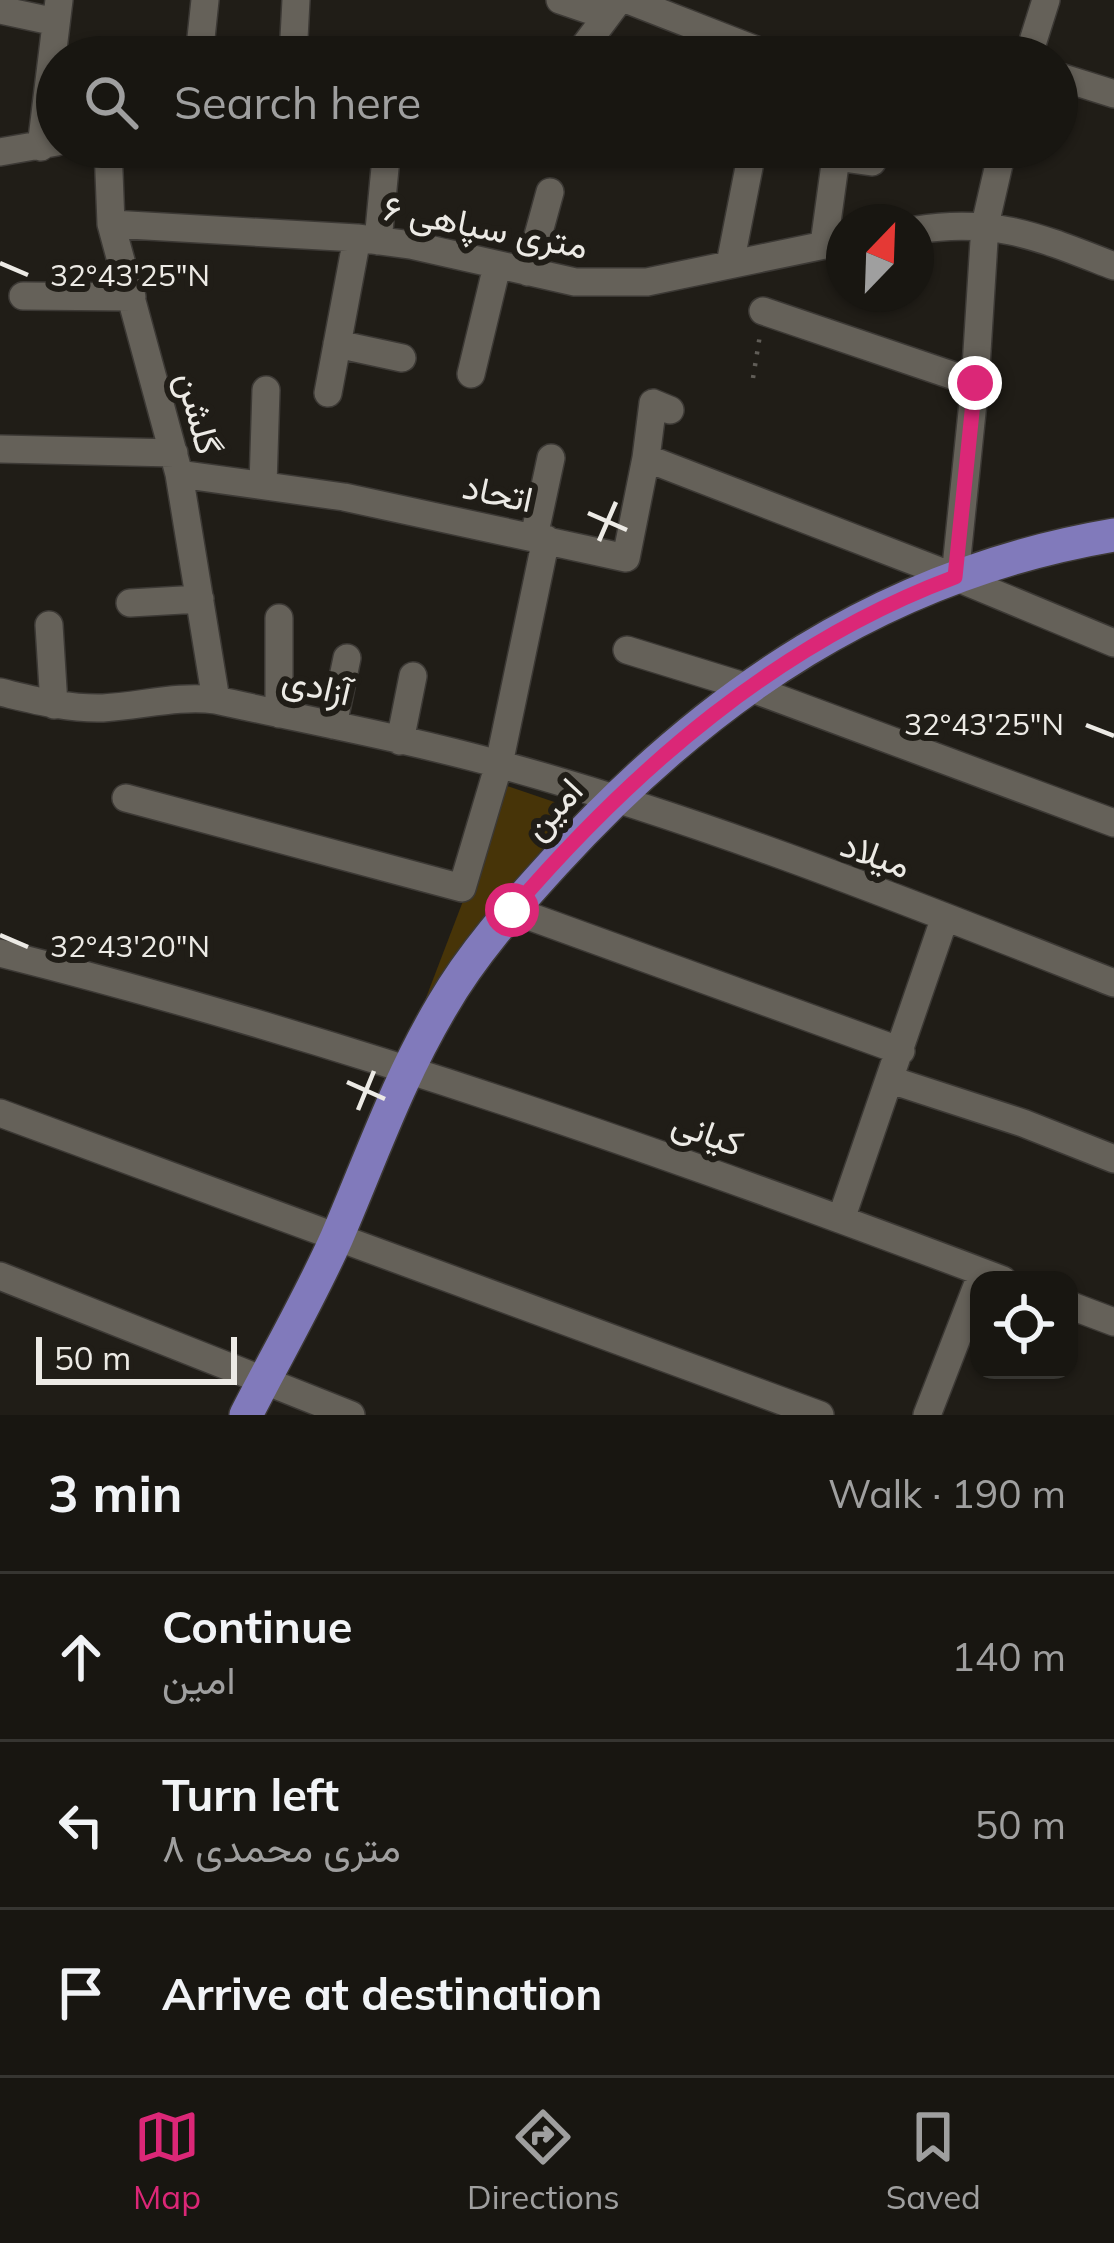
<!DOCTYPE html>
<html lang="en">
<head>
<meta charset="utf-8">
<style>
  body { margin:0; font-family:Mulish,Vazirmatn,sans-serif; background:#211f1a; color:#f1f3f6 }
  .controls { position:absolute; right:36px; bottom:36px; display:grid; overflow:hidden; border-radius:24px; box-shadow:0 3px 9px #0004 }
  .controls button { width:108px; height:108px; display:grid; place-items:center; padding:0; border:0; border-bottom:3px solid #363531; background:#181611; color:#f1f3f6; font:60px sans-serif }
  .compass { position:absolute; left:826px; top:204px; width:108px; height:108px; border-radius:50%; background:#181611; box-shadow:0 3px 9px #0004; rotate:23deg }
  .scale { position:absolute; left:36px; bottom:30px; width:201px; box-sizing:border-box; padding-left:12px; border:6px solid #eceae5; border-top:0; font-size:33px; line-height:42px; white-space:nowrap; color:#eceae5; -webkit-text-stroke:9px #201d17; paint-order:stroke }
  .stop { position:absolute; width:36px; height:36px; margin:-27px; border:9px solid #db2777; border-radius:50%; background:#fff }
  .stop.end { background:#db2777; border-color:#fff; box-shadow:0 3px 12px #0008 }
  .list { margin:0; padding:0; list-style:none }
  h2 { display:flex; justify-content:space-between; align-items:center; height:156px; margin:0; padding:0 48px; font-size:51px }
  h2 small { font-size:39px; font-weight:400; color:#9f9f9f }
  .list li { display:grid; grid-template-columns:78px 1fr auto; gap:36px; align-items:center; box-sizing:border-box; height:168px; padding:0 48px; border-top:3px solid #363531 }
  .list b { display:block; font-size:45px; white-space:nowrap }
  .list p { margin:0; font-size:39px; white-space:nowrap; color:#9f9f9f }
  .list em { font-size:39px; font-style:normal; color:#9f9f9f }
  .icon { flex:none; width:66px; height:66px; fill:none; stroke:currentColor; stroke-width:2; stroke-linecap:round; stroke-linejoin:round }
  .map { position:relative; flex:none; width:1114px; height:1415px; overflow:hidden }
  .search { position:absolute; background:#181611; box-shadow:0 3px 9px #0004; left:36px; right:36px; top:36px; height:132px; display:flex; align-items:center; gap:30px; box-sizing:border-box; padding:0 42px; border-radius:66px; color:#9f9f9f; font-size:45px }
  .sheet { height:660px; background:#181611 }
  nav { display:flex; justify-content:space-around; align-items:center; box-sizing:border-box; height:168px; border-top:3px solid #363531; background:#181611; font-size:33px; color:#9f9f9f }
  nav a { display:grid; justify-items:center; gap:6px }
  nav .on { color:#db2777 }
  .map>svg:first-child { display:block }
  .green { fill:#473408 }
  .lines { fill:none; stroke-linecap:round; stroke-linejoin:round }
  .minor-casing { stroke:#3c3935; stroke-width:30 }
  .major-casing { stroke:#3c3935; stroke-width:36 }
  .path { stroke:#605d57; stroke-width:4.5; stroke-dasharray:3 9; stroke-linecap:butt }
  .minor { stroke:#656159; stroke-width:27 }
  .major { stroke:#817abb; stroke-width:33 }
  .route { stroke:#db2777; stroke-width:15 }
  .ticks { fill:none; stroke:#eceae5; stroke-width:4.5 }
  .labels { text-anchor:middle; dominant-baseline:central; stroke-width:12; stroke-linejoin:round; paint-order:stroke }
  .street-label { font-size:36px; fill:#eceae5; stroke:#201d17 }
  .ticks-label { font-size:30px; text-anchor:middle; fill:#eceae5; stroke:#201d17; stroke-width:12; stroke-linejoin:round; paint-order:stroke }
</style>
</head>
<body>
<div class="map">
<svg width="1114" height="1415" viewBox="0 0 1114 1415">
  <rect width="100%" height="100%" fill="#201d17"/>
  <path class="green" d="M507,786l65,22 -156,216z"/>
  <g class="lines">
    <g class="minor-casing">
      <path id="minor" d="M560,0l47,16
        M628,0l146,57
        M0,10l56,12
        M199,57l6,-57
        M293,57l3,-57
        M571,57l9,-5 39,-52
        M1028,57l18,-57
        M1057,76l57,18
        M41,147l18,-147
        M108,147l3,77 68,250 37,226
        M0,152l57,-10
        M111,224l246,14 54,7 164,37h72l197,-41
        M916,230c80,-13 125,8 198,36
        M378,241l9,-94
        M824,244l12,-87 36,5
        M730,264l23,-117
        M528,272l22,-80
        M23,296l109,1
        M763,311l212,72
        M337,344l65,14
        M471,374l26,-108
        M328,393l29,-155
        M0,449l174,4
        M646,458l309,119 159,66
        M179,474l165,23 282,61 20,-100 7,-55 17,7
        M263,485l3,-95
        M534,537l17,-79
        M955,577l20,-194 10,-158 18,-78
        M130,603l70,-4
        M279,618v96
        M49,625l5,80
        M627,650l123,38 364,135
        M0,692c34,8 67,17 103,16 38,-2 75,-13 113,-8 95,21 192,39 286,65 208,57 411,139 612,218
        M333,725l14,-67
        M400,741l13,-65
        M126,798l336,90 37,-124 47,-225
        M512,910l389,141
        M0,953c342,86 673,202 1003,327
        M891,1080l132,43 91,36
        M0,1113l820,302
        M841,1219l104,-302
        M0,1276l351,139
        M1069,1305l45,17
        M927,1415l52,-134"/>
    </g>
    <g class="major-casing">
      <path id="major" d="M246,1415c30,-59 64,-117 91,-178 34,-79 61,-157 105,-231 30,-52 71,-98 112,-143 154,-169 330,-289 560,-328"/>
    </g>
    <path class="path" d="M753,378l7,-43"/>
    <use href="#minor" class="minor"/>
    <use href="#major" class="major"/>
  </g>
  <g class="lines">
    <path class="route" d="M512,910c122,-142 266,-267 443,-333l20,-194"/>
  </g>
  <path class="ticks" d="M0,263l28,12M588,513l39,17M599,541l17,-39M1086,725l28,11M0,935l28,12M347,1082l38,17M358,1110l16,-39"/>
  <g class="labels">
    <g class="street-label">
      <text transform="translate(486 226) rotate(11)">۶ متری سپاهی</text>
      <text transform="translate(200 413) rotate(75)">گلشن</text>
      <text transform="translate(498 492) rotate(12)">اتحاد</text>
      <text transform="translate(317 685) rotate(13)">آزادی</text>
      <text transform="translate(552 808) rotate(-47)">امین</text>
      <text transform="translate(876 854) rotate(20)">میلاد</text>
      <text transform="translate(708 1132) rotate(20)">کیانی</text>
    </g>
  </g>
  <g class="ticks-label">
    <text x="130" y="286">32°43'25"N</text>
    <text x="984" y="735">32°43'25"N</text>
    <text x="130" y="957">32°43'20"N</text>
  </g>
</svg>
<div class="controls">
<button><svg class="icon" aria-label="locate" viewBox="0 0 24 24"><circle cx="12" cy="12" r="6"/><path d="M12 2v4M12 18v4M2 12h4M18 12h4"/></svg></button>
</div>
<svg class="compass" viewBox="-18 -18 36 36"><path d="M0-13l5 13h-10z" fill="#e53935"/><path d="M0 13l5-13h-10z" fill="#9f9f9f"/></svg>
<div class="scale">50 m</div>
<div class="stop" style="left:512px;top:910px"></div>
<div class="stop end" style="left:975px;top:383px"></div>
<div class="search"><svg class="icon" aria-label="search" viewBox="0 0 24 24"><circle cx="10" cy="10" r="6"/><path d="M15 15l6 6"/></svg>Search here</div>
</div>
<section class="sheet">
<h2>3 min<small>Walk · 190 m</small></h2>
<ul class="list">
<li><svg class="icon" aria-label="ahead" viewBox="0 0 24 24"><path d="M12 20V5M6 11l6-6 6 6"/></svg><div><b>Continue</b><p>امین</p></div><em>140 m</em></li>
<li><svg class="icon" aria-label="left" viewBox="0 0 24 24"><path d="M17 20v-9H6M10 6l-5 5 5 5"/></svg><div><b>Turn left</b><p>۸ متری محمدی</p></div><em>50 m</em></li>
<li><svg class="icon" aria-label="arrive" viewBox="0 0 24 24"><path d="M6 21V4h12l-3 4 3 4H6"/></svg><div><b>Arrive at destination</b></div></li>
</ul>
</section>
<nav>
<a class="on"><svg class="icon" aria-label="map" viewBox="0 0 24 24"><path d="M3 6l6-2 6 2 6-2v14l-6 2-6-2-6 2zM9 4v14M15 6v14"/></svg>Map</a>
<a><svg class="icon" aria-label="directions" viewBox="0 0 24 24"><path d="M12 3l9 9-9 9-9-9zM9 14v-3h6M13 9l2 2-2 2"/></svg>Directions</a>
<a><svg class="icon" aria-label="saved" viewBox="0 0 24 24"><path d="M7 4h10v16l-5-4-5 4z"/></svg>Saved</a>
</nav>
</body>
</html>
